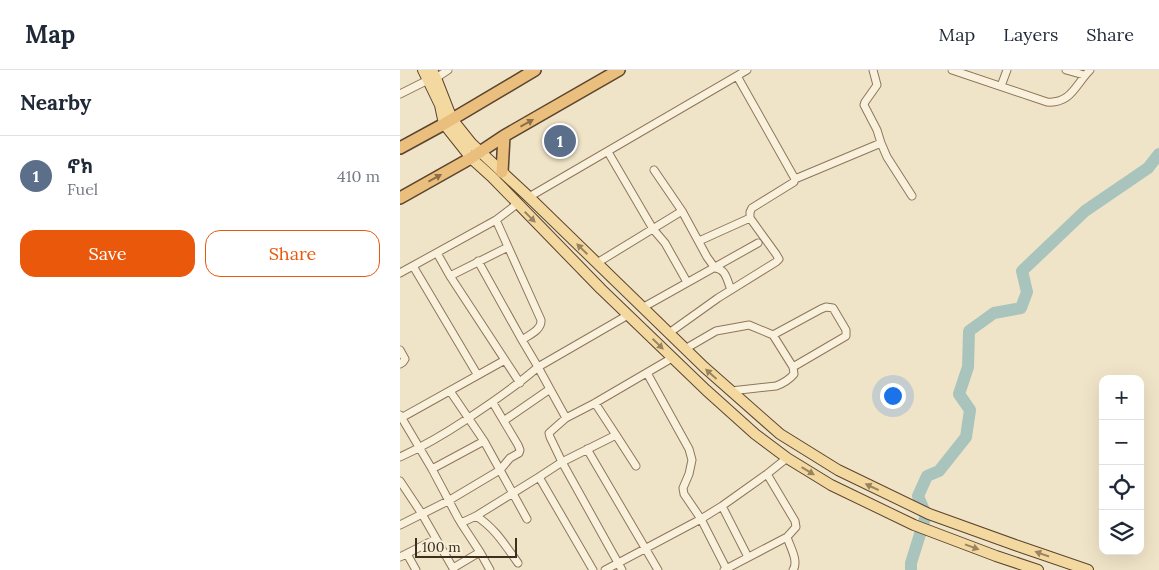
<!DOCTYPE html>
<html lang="en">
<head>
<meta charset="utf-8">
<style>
  body { margin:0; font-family:Lora,"Noto Sans Ethiopic",serif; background:#f2f2f3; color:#1f2937 }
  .controls { position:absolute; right:15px; bottom:15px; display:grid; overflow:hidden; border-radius:10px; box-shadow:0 5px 20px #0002 }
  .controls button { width:45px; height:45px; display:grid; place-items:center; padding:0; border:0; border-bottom:1px solid #e0e1e3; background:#fff; color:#1f2937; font:25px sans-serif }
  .scale { position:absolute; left:15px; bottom:12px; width:102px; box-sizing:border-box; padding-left:5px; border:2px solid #3d2e20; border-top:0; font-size:14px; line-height:18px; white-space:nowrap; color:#3d2e20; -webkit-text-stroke:4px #f7eed8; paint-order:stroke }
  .you { position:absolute; left:492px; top:325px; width:18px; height:18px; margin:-12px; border:4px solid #fff; border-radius:50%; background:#1a73e8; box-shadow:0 0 0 8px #1a73e833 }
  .badge { display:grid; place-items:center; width:32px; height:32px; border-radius:50%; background:#ea580c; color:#fff; font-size:16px; font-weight:700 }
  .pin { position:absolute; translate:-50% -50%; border:2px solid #fff; box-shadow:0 1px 5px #0006 }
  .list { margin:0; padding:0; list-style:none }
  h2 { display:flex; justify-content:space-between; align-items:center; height:65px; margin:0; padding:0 20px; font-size:21px }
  h2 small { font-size:16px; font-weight:400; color:#747a83 }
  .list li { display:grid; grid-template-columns:32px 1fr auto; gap:15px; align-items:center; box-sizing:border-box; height:80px; padding:0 20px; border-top:1px solid #e0e1e3 }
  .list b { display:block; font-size:19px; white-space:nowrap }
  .list p { margin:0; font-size:16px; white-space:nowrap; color:#747a83 }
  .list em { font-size:16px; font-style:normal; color:#747a83 }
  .actions { display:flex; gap:10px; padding:15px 20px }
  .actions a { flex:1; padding:11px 0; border:1px solid #ea580c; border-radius:15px; text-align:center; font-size:18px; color:#ea580c }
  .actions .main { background:#ea580c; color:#fff }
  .icon { flex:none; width:28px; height:28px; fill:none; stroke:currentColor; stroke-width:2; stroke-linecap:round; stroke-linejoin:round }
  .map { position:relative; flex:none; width:759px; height:500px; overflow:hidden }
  header { display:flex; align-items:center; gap:30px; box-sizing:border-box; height:70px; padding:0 25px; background:#fff; border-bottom:1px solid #e0e1e3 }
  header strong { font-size:24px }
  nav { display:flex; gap:28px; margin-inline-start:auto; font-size:18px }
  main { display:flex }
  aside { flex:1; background:#fff }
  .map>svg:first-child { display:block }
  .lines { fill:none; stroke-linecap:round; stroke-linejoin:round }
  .river { stroke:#a9c4bc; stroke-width:12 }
  .minor-casing { stroke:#8d765c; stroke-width:9 }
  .primary-casing { stroke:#5b4430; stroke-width:12 }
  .trunk-casing { stroke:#5b4430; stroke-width:14 }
  .minor { stroke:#faf1dc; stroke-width:7 }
  .primary { stroke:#f3d9a0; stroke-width:10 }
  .trunk { stroke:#eabe7c; stroke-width:11 }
  .oneway { fill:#8b6f49 }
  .oneway2 { fill:#988460 }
</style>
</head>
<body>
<header>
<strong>Map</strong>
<nav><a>Map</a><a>Layers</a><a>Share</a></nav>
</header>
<main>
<aside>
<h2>Nearby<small></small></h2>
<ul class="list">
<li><span class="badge" style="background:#5c6f8a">1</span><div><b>ኖክ</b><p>Fuel</p></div><em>410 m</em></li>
</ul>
<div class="actions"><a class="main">Save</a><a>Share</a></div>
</aside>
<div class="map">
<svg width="759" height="500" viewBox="0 0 759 500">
  <rect width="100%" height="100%" fill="#f0e4c8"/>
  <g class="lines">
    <path class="river" d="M511,500v-7l15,-48 -8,-19 9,-20 12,-5 27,-34 4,-27 -11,-16 9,-27 1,-36 25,-18 27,-5 6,-16 -5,-21 63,-60 63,-43 11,-14"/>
    <g class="minor-casing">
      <path id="minor" d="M552,0l95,32c24,2 28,-17 43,-32
        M666,0l18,5
        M36,8l12,-8
        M601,16l6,-16
        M0,24l28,-14
        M481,73l6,14 25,39
        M208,82l45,77 12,14 22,39
        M254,100l28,41 25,46 8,11c11,1 12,12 16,22
        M395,109l86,-36 -4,-13 -13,-25 1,-3 12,-17 -4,-15
        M129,127l218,-127
        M299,171l51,-23
        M37,183l13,23 70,107
        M78,191l44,79
        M197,193l85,-52
        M13,196l64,108
        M0,203l96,-53 21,-16
        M50,206l58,-29
        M242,238l116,-65
        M269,263l49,-35 58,-36 3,-3 -3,-5 -26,-36v-6l2,-4 42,-26 1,-3 -58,-103
        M373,265l48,-26 5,-2 7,1 13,22v6l-53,31
        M285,279l31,-18 33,-6 24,10 20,32 1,7c-5,6 -10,9 -18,12l-45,5
        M0,280l5,9 -2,3 -3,2
        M247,303l42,76 3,11 -3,14 -6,14 1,6 17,25 26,51
        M150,319l16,29 29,-15 77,-45
        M50,321l34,50 43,78
        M0,345l32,54 26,49 3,5 15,-7c19,12 29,29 42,47
        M1,348l104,-58
        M166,348l-17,15 1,4 12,25 60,108
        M105,350l45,-31 -12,-22 90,-52
        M216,365l20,31
        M187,379l71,121
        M0,387c22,-10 43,-22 64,-36 26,-17 51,-34 74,-54l-16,-27c7,-5 20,-10 19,-20l-45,-100
        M32,399l52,-28
        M139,407l54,93
        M0,411l22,33 26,-13 52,-31 10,-12 9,-5 1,-3 -2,-5 -25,-42
        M322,436l26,51
        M76,446l63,-39 23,-15 54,-27 -21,-32
        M0,455l22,-11 32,56
        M387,467c3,10 12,24 6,33
        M80,482l10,18
        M7,484l9,16
        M0,487l36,-18
        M53,498l27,-16 -19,-29
        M205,500l96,-51 21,-13 45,-32 20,-16
        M324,500l63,-33 9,-10 -1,-6 -28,-47"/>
    </g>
    <g class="primary-casing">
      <path id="primary" d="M23,0l17,35 4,19 27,34 21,19 109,112 105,101 49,44 32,24 44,27 83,40 82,31 42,14
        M32,0l4,8 16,41 20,25 57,53 175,170 76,67 58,36 91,44 89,32 70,24"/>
    </g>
    <g class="trunk-casing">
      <path id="trunk" d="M0,78l44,-24 91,-54
        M102,102l2,-36
        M0,128l71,-40 33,-22 115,-66"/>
    </g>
    <use href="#minor" class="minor"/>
    <use href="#primary" class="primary"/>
    <use href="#trunk" class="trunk"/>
  </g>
  <defs><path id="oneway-solid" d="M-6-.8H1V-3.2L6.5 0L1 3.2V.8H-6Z" transform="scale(1.25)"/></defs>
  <g class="oneway">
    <use href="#oneway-solid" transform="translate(127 53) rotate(-29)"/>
    <use href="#oneway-solid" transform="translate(35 108) rotate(-29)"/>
  </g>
  <g class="oneway2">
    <use href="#oneway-solid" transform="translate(130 147) rotate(45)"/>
    <use href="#oneway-solid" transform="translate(182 179) rotate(-136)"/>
    <use href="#oneway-solid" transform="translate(258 274) rotate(44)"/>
    <use href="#oneway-solid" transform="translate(311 304) rotate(-138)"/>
    <use href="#oneway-solid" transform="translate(408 401) rotate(31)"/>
    <use href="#oneway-solid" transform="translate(472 417) rotate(-155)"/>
    <use href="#oneway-solid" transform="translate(572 477) rotate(20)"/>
    <use href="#oneway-solid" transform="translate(642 484) rotate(-161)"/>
  </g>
</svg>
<div class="controls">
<button>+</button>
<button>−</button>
<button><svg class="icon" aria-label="locate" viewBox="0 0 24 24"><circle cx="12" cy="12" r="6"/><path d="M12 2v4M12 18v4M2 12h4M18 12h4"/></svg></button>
<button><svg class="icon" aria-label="layers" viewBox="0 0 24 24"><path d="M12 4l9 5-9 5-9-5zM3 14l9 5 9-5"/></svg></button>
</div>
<div class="scale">100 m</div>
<div class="you"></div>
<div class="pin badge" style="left:160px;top:71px;background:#5c6f8a">1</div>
</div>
</main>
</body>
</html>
